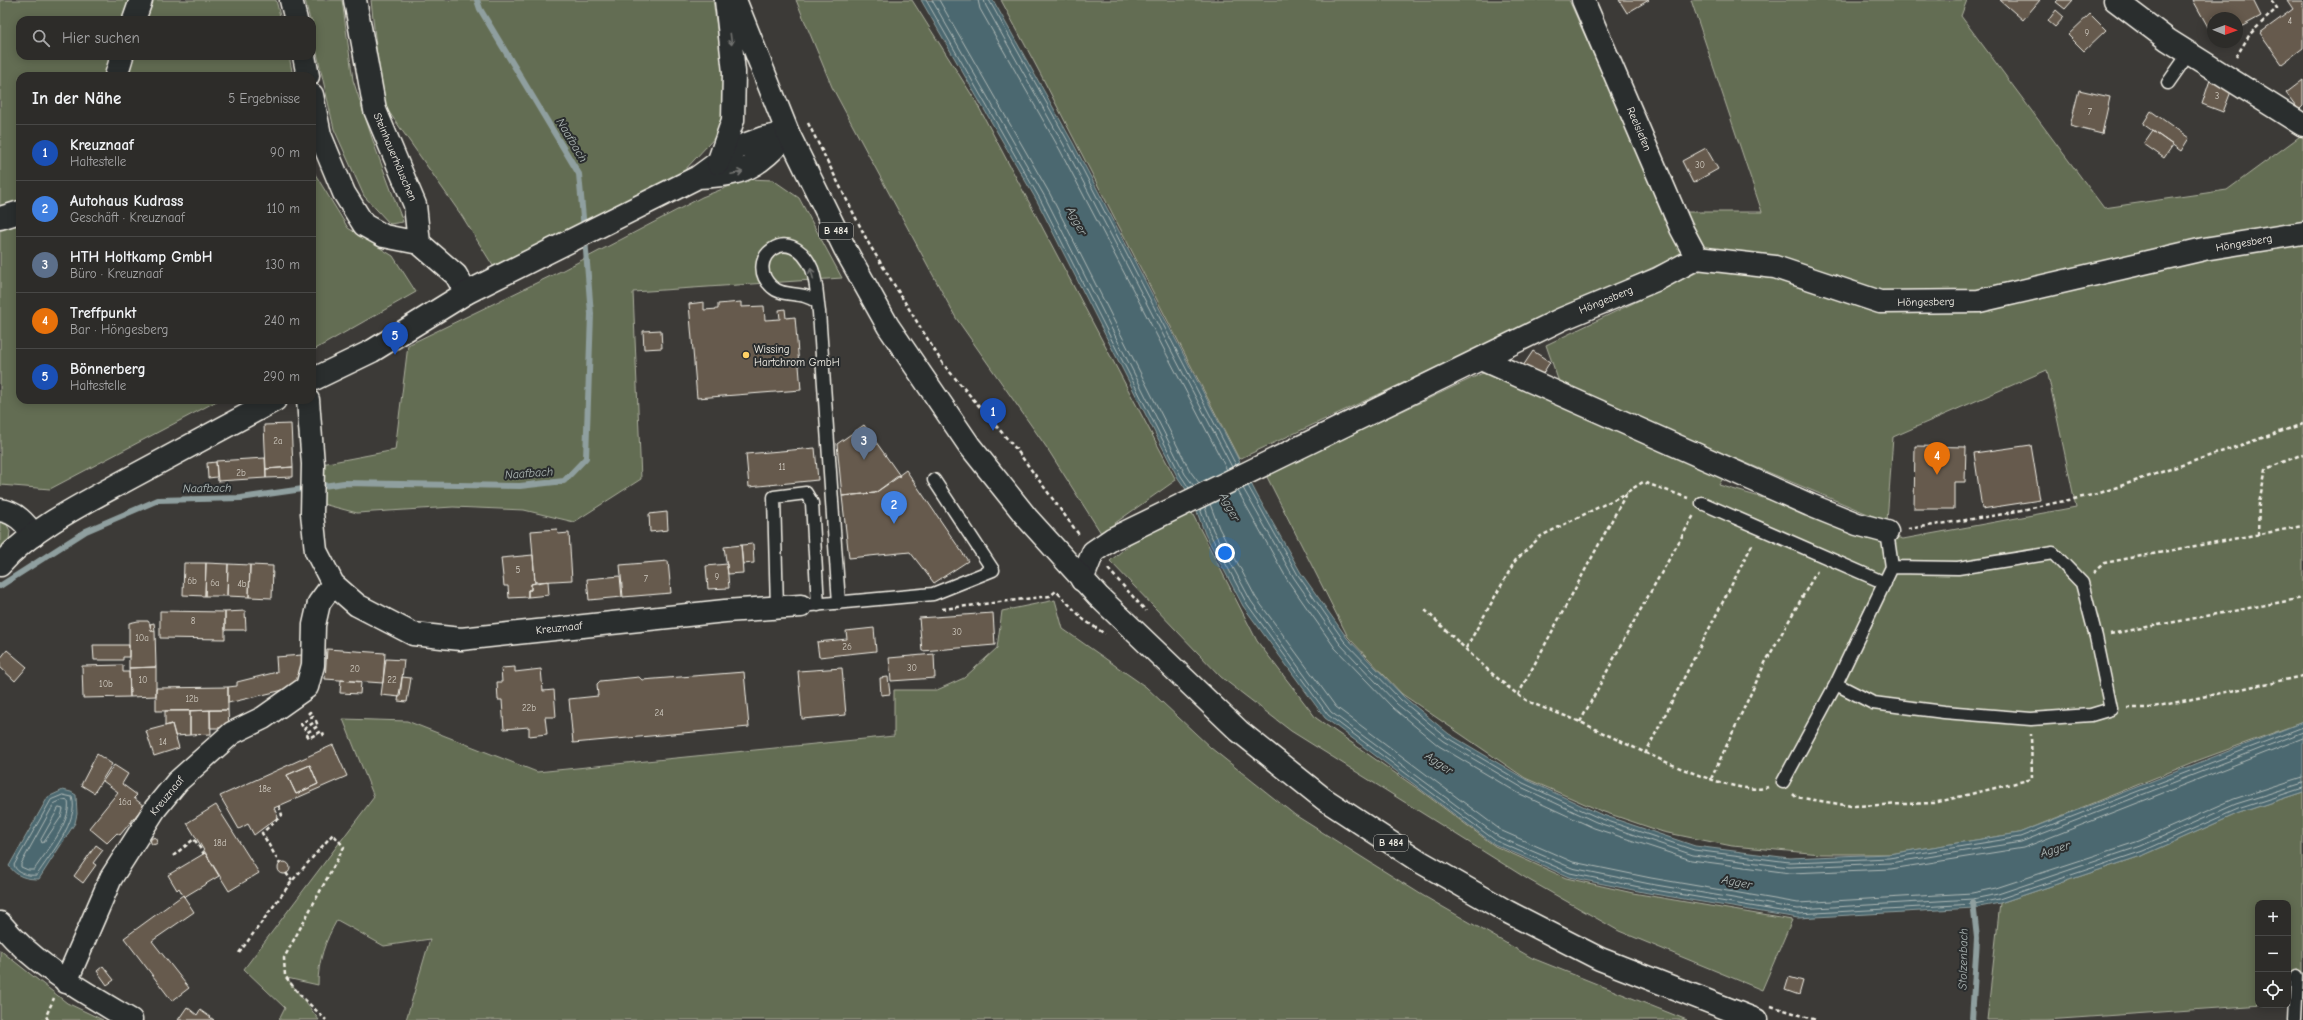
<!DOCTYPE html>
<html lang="de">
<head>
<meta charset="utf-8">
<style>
  body { margin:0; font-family:"Comic Neue",sans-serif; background:#393835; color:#f1f3f6 }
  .controls { position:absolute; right:12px; bottom:12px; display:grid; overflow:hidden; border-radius:8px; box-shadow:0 2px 10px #0003 }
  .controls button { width:36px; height:36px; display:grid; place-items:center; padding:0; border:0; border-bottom:1px solid #484846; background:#2d2c29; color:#f1f3f6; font:20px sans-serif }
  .compass { position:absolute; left:2207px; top:12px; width:36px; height:36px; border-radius:50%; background:#2d2c29; box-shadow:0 2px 10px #0003; rotate:91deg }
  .you { position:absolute; left:1225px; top:553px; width:14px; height:14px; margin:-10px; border:3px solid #fff; border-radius:50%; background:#1a73e8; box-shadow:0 0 0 6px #1a73e833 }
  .badge { display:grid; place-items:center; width:26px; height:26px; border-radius:50%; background:#ffd166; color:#fff; font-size:13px; font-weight:700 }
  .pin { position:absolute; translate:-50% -33px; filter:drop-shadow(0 1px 2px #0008) }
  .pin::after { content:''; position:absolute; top:21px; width:14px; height:12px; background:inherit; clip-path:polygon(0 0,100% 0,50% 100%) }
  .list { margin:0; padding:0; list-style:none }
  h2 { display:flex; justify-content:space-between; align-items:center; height:52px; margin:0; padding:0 16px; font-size:17px }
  h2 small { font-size:13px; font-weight:400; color:#a7a7a8 }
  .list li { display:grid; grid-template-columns:26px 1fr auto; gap:12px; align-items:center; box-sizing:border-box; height:56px; padding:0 16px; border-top:1px solid #484846 }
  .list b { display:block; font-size:15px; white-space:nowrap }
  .list p { margin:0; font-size:13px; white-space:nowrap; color:#a7a7a8 }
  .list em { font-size:13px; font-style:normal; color:#a7a7a8 }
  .icon { flex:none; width:22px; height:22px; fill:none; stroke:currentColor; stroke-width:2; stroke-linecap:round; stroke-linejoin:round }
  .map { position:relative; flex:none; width:2303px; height:1020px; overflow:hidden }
  .search { position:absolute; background:#2d2c29; box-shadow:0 2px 10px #0003; left:16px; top:16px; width:300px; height:44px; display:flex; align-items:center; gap:10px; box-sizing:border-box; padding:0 14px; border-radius:12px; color:#a7a7a8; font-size:15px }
  .panel { position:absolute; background:#2d2c29; box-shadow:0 2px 10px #0003; left:16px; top:72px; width:300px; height:332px; border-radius:12px }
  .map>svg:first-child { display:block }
  .green { fill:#646d53; stroke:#acaf9e }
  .water { fill:#4b686f; stroke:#8f9f9f }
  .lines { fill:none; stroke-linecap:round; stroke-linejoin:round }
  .shore { stroke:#b0bab8; stroke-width:1 }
  .stream { stroke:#8f9f9f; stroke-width:6 }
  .building { fill:#665a4d; stroke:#f4f1e8; fill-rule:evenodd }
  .service-casing { stroke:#f4f1e8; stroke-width:15 }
  .minor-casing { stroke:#f4f1e8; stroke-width:25 }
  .tertiary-casing { stroke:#f4f1e8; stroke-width:25 }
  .primary-casing { stroke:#f4f1e8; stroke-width:25 }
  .path { stroke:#f4f1e8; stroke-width:2.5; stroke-dasharray:4 3; stroke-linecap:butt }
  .service { stroke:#2a2d2e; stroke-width:12 }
  .minor { stroke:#2a2d2e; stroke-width:22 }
  .tertiary { stroke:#2a2d2e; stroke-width:22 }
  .primary { stroke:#2a2d2e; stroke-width:22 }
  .oneway { stroke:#71726f }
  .poi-dot { fill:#ffd166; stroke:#2a2d2e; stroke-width:1.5 }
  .labels { text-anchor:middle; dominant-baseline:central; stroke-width:4; stroke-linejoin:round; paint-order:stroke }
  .number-label { font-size:9px; fill:#d0cbc1 }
  .shield { fill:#2a2d2e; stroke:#b7b6b0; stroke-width:1 }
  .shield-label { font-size:10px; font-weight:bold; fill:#f4f1e8 }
  .street-label { font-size:11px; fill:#f4f1e8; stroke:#2a2d2e }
  .poi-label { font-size:11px; fill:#f4f1e8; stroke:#2a2d2e; text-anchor:start }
  .water-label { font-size:12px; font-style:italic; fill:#b0bab8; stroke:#2a2d2e }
</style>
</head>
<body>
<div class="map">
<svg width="2303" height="1020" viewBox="0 0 2303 1020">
  <rect width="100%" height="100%" fill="#3c3a37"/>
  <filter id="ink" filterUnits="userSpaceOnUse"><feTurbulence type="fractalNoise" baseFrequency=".025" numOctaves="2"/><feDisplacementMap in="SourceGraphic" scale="8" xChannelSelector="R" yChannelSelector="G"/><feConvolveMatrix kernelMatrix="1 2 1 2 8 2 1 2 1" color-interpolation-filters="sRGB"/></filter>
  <g filter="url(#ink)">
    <path class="green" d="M0,0h276l5,20h-261v36h269l4,20h-273v324h199l-169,89 -50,-4z
      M305,0h37l11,80 22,67 28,75 -13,2 -26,-28 -30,-67 -22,-98v-11h-2z
      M371,0h342l14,99 -7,33 -37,40 -188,97 -33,-53 -80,-114z
      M796,0h116l63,100 201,380 -75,53 -54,-85 -91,-130 -124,-231z
      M1001,0h568l95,212h98l-71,-212h276l-6,16 143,192 123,-18 76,-56v588l-104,38 -180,73 -130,21h-68l-89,-8 -69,-14 -62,-21 -76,-33 -123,-84 -54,-57 -82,-162 219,-103 241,101 -7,12 184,54 173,-32 -29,-137 -154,67 -6,85 -327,-137 -14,-40 156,-75 -18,-17 -445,206 -199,-386z
      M312,163l3,11 33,54 45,28 23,36 -104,59z
      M748,179l25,1 26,18 43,80 -209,14 8,187 -67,43 -50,-12 -71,-3 -96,6 -38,-10 3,-39 73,-14 13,-105 155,-75 139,-73z
      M1192,513l65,128 59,77 105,73 74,55 71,32 67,15 159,27 -30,70 -143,-59 -90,-51 -238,-149 -70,-54 -111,-116 26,-22z
      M0,518h4l6,13 -1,9 -9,8z
      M1055,600l8,29 83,58 65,61 84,67 127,80 110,63 155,62h-1281l24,-81 -46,7 -47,-26c-12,21 -19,41 -19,65l-31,-7 32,42h-40l6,-12 -41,-39 130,-172 -31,-78 64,2 130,51 357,-36v-46h43l27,-12 33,-30 5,-37z
      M2303,792v210l-15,1v-100h-30v102h4l-216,15h-59l13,-117 144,-48 95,-42z
      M0,950l67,53 36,17h-103z"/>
    <path class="water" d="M921,0h72l80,143 184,352 44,78 46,65 57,59 45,37 76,45 75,35 95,32 94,12 100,-4 130,-21 284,-111v70l-64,21 -95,42 -144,48 -26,5 -176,10 -150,-25 -79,-16 -75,-33 -169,-126 -82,-112 -38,-72 -13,-36 -14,-20 -141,-277z
      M63,790l8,2 5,3 1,19 -2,9 -36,56c-13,0 -22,-2 -30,-13l39,-69z"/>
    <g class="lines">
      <path class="shore" d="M926,0l114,199 141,277 8,12
        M932,0l113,197 140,277 9,12
        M939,0l111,194 140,277 9,12
        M978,0l2,9 80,141 167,320
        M984,0l2,6 79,141 167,320
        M989,0l81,145 166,320
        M1248,486l50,89 46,66 57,59 45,37 77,46 76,35 95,32 95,12 30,-1 70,-3 131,-21 283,-110
        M1243,488l51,90 46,66 57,60 46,37 78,46 75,35 97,33 96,12 30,-1 71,-3 131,-21 282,-110
        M1238,491l50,90 47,67 58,60 46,38 79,47 76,35 97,32 99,13 101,-4 132,-21 280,-110
        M1210,504l9,24 37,70 80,109 166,124 71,31 78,16 147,25 174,-10 24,-5 143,-47 95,-42 69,-22
        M1205,507l8,23 38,71 80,111 168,125 73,31 78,16 148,25 175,-10 25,-5 143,-48 95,-42 67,-21
        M1200,509l9,23 38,72 81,111 168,126 74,32 79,16 149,25 176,-10 25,-5 144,-48 95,-42 65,-21
        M63,795l9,2c8,23 -23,59 -35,78 -9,1 -20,-1 -23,-10l37,-65z
        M63,800l5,1c4,21 -23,52 -34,69h-6l-7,-3v-3l33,-60z
        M59,808l4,1 -2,8 -17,25 -2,1 -1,-3z"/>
      <path class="stream" d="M477,0l3,9 99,165 5,55
        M0,586l86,-55 72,-31 83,-2 103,-15 176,3 44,-5 22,-23 5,-144 -6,-76
        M1972,1020l5,-82 -4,-36"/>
    </g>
    <path class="building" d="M1619,0h30l-22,13z
      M2000,0h40l-17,20z
      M2058,0h15l-8,9 -9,-7z
      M2193,0h60l8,16 -24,13v-11h-24v18z
      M2287,0h16v48l-21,16 -22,-31 33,-24z
      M2056,10l8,7 -9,10 -7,-6z
      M2090,14l16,16 -22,21 -16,-16z
      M2210,80l22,9 -9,23 -21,-8z
      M2303,80v26l-4,4 -13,-17z
      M2079,90l31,7 -8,37 -32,-8z
      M2151,111l38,27 -8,13 -38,-27z
      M2153,131l20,14 -9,13 -20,-14z
      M1706,148l12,21 -25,14 -11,-22z
      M704,302v8l14,-1v-5l23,-2v5l23,-1 1,14 15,-1 -1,-9 6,-1 1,9 9,-1 6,73 -104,8 -8,-94z
      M661,330l1,18 -18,1 -1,-18z
      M1533,351l17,11 -10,16 -17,-12z
      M291,424l2,43 -27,2 -2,-44z
      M864,425l36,51 -25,17 -33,3 -5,-52z
      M2031,445l9,55 -58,9 -8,-56z
      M1915,446l51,1 -1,35h-11v27h-40z
      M815,448l3,32 -69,7 -3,-33z
      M265,458l1,20 -48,3 -2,-20z
      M216,462l1,15 -9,1 -1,-15z
      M293,467v10l-27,1v-9z
      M906,470l62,91 -34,22 -24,-31 -61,6 -7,-62 33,-3z
      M667,512l1,18 -18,2 -1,-18z
      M557,529l1,5 11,-1 3,47 -37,2 -4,-51z
      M753,544l1,19 -11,1 -2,-19z
      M741,545l2,28 -15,1 -4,-27z
      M533,555l2,28 -4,1v6h-3v7l-19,1 -1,-12h-4l-3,-28z
      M668,561l3,32 -48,4 -3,-32z
      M184,563h22l-1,33 -22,-1z
      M206,563l22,1 -1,32h-22z
      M228,564l22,1 -1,32 -22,-1z
      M727,564l2,24 -21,1 -2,-23z
      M250,565l23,1 -1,32 -23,-1z
      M620,576l2,21 -33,3 -2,-21z
      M548,581l1,14 -21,2v-7h3v-6z
      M160,611l65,1v27l-65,-1z
      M245,611l1,19h-21v-18z
      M993,613l2,32 -73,6 -3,-33z
      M138,621h10l2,3 1,7h4l1,36 -27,1v-45z
      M154,623l1,8h-4l-1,-7z
      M874,628l2,23 -57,6 -2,-15 30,-3 -1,-8z
      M93,645h36v12h-6v3h-29z
      M327,649l58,4 -2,30 -58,-4z
      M7,650l20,17 -12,14 -15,-14v-8z
      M934,654l1,24 -44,3 -2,-23z
      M302,655l1,11 -7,21 -68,16v-16l9,-1v-4l40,-10 -1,-15z
      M386,659l18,1 -4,37 -19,-2z
      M123,665v7h6l1,25 -47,1 -1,-32z
      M156,667v29l-26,1 -1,-29z
      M515,667v5l26,-3 2,22 11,-1 2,27h-11l2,17 -18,2v-9l-25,2 -2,-29h-4l-1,-18h5l-1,-14z
      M842,668l4,47 -44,4 -4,-48z
      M744,672l5,55 -176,16 -4,-44 29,-3 -1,-12 3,-3 39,-4 3,3z
      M402,677l9,1 -4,24 -9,-1z
      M888,677l2,17 -9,1 -1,-17z
      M341,680l20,2 -1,12 -20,-1z
      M228,687v23l-72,1v-23z
      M210,710h18l1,18h-19z
      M210,710l1,24 -21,1v-24z
      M165,711h25v24l-15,1 -3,-12 -7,2z
      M172,724l7,24 -25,8 -8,-25z
      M333,745l14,31 -73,32 4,9 -24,18 -6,-11 -9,5 -19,-33zM310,765l8,19 -22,10 -9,-19z
      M97,754l15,10 -18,29 -13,-8z
      M114,765l14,9 -6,10 15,11 -3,3 10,8 -24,29 -3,-2 -10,10 -18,-15 29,-36 -15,-11z
      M310,765l8,19 -22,10 -9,-19z
      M216,805l43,68 -30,18 -42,-68z
      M150.5 841a3.5 3.5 0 1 1 7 0a3.5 3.5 0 1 1-7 0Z
      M96,845l7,5 -10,13 3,2 -13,18 -9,-7z
      M205,853l14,23 -35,21 -5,-9 -2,2 -9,-15z
      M278 868a6 6 0 1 1 12 0a6 6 0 1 1-12 0Z
      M183,895l11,17 -42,29 37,47 -17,13 -48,-63z
      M103,966l11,14 -7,5 -10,-14z
      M1789,977l14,4 -4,14 -14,-5z
      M187,1007l10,8 3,-5 14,10h-36z"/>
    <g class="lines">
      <g class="service-casing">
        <path id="service" d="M2168,83l21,-30
          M817,302c-16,-12 -33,-4 -45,-15 -30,-27 18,-68 40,-18 5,13 5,30 7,43l20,291
          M1702,503l183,80
          M801,606l132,-12 60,-24 -59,-90
          M777,608l-3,-111 32,-4 6,10 6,102
          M1836,684l37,19 71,9 87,7 60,-4 20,-6 -15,-72 -14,-54 -29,-30 -95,15 -66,-1
          M1783,782l53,-98 56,-117 -5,-35
          M2295,1020l2,-44"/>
      </g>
      <g class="minor-casing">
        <path id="minor" d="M291,0l5,20
          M355,0l20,110 40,95 4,38
          M1583,0l98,228 16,30
          M2115,0l53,40 135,85
          M134,20l7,-20
          M304,56l4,20
          M116,76l6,-20
          M312,95l8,40 24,58 20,32 20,11 35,7 37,32 10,18
          M0,218l20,-6
          M1481,359l329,146 47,19 30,8
          M308,400l5,64 -1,49 4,38 17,33 24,21 56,29 48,5 264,-28 76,-5
          M0,510c16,2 25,13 34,25
          M1082,580l11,-28 19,-13 450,-220 96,-40 39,-21 78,9 105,35 99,-1 225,-52 99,-16
          M66,982l45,-104 44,-69 22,-27 55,-49 31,-15 44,-31 6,-22 1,-40 5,-22 14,-19"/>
      </g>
      <g class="tertiary-casing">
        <path id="tertiary" d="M698,177c46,-2 60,-9 90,-44
          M312,380l60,-29 94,-58 232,-116 41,-30 24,-9 25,-5
          M0,565c32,-37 88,-64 130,-87 49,-26 97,-52 145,-78
          M0,923c35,43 84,69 131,97"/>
      </g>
      <g class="primary-casing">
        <path id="primary" d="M735,0l53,133 57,116 43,77 81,119 59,74 70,77 141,135 85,68 95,62 89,51 92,47 156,61
          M718,163l15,-43 1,-48 -8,-72"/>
      </g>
      <path class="path" d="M2236,57l14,-23 27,-26 -6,-8
        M808,123l61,121 74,120 73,85 64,87
        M1908,529l90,-14 99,-21 206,-70
        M2258,535l1,-33 7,-33 37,-15
        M1108,569l38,42
        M2093,573l11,-10 199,-37
        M942,609l108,-13 6,-5 28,29 21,14
        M1425,610c30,28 59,59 92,84 13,11 45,20 61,27 38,17 154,79 190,66
        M2110,634l193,-36
        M1466,648l49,-87 26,-25 86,-43
        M1518,695l109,-203 16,-10 45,16
        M2127,708h22l154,-32
        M308,714l2,-2 3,4 -12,8 3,5 12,-8 2,5 -12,7 3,5 13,-7 2,5
        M1580,722l48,-90 66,-117
        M1645,754l108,-211
        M1711,779l54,-116 52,-92
        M1793,794l3,3 55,9 83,-3 98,-24 -1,-45
        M279,806l3,9 -20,18 18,31
        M173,856l21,-17 10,15
        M286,873l6,8
        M239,953l53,-72 41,-47 11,13 -60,111 1,18 14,18 27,26
        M1771,1006l45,14
        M48,1020l-2,-4 8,-18"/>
      <use href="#service" class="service"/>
      <use href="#minor" class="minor"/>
      <use href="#tertiary" class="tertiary"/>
      <use href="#primary" class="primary"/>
    </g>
    <defs><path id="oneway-shaft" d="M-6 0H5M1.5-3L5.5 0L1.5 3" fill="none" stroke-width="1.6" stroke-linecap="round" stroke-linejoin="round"/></defs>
    <g class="oneway">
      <use href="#oneway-shaft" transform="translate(731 39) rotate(83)"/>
      <use href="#oneway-shaft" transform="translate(737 173) rotate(-12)"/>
      <use href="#oneway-shaft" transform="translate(812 274) rotate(-105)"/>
    </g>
  </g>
  <circle class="poi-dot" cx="746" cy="355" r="4"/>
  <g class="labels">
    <g class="number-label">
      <text x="2290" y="21">4</text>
      <text x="2087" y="33">9</text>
      <text x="2217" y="96">3</text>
      <text x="2090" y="112">7</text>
      <text x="1700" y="165">30</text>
      <text x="278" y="441">2a</text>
      <text x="782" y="467">11</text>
      <text x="241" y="473">2b</text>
      <text x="518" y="570">5</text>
      <text x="717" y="577">9</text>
      <text x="646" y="579">7</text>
      <text x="192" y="581">6b</text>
      <text x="215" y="583">6a</text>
      <text x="242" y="584">4b</text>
      <text x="193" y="621">8</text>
      <text x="957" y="632">30</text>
      <text x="142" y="638">10a</text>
      <text x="847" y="647">26</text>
      <text x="912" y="668">30</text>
      <text x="355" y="669">20</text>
      <text x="143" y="680">10</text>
      <text x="392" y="680">22</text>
      <text x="106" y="684">10b</text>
      <text x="192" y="699">12b</text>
      <text x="529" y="708">22b</text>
      <text x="659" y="713">24</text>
      <text x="163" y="742">14</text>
      <text x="265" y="789">18e</text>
      <text x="125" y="802">16a</text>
      <text x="220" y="843">18d</text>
    </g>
    <g class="shield">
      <rect x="819" y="223" width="34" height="16" rx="3"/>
      <rect x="1374" y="835" width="34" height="16" rx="3"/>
    </g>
    <g class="shield-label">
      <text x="836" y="231">B 484</text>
      <text x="1391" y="843">B 484</text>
    </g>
    <g class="street-label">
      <text transform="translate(1639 129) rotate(67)">Reelsiefen</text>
      <text transform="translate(395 157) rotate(67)">Steinhauerhäuschen</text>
      <text transform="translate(2244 243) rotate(-10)">Höngesberg</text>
      <text transform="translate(1606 300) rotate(-22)">Höngesberg</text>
      <text transform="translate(1926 302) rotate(-1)">Höngesberg</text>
      <text transform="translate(559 628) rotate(-6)">Kreuznaaf</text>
      <text transform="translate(167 796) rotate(-51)">Kreuznaaf</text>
    </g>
    <g class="poi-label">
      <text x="754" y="349">Wissing<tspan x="754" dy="13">Hartchrom GmbH</tspan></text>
    </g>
    <g class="water-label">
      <text transform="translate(572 140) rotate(59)">Naafbach</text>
      <text transform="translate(1077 221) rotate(62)">Agger</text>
      <text transform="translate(529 473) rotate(-4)">Naafbach</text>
      <text transform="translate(207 488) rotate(-1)">Naafbach</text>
      <text transform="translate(1230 507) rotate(62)">Agger</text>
      <text transform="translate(1439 763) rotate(34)">Agger</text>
      <text transform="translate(2055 849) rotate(-17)">Agger</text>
      <text transform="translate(1737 882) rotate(11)">Agger</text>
      <text transform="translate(1963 959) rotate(-89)">Stolzenbach</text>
    </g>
  </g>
</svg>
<div class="controls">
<button>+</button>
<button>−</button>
<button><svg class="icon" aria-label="locate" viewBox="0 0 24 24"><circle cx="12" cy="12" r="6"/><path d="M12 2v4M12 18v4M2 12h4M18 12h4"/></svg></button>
</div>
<svg class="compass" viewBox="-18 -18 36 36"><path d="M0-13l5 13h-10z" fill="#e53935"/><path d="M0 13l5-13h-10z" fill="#a7a7a8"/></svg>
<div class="you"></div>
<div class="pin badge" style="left:993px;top:431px;background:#1a4fb4">1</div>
<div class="pin badge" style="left:894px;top:524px;background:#3f7fe0">2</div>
<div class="pin badge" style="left:864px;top:460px;background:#5c6f8a">3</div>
<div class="pin badge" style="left:1937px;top:475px;background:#e8710a">4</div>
<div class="pin badge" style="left:395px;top:355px;background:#1a4fb4">5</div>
<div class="search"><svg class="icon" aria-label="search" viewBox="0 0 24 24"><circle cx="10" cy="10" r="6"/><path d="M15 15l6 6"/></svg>Hier suchen</div>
<section class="panel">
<h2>In der Nähe<small>5 Ergebnisse</small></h2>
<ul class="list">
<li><span class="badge" style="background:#1a4fb4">1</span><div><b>Kreuznaaf</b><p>Haltestelle</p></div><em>90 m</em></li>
<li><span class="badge" style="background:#3f7fe0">2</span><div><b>Autohaus Kudrass</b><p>Geschäft · Kreuznaaf</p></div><em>110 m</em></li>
<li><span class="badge" style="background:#5c6f8a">3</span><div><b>HTH Holtkamp GmbH</b><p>Büro · Kreuznaaf</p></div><em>130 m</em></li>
<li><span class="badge" style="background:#e8710a">4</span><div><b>Treffpunkt</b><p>Bar · Höngesberg</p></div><em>240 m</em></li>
<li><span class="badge" style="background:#1a4fb4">5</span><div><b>Bönnerberg</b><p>Haltestelle</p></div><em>290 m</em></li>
</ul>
</section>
</div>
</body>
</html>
